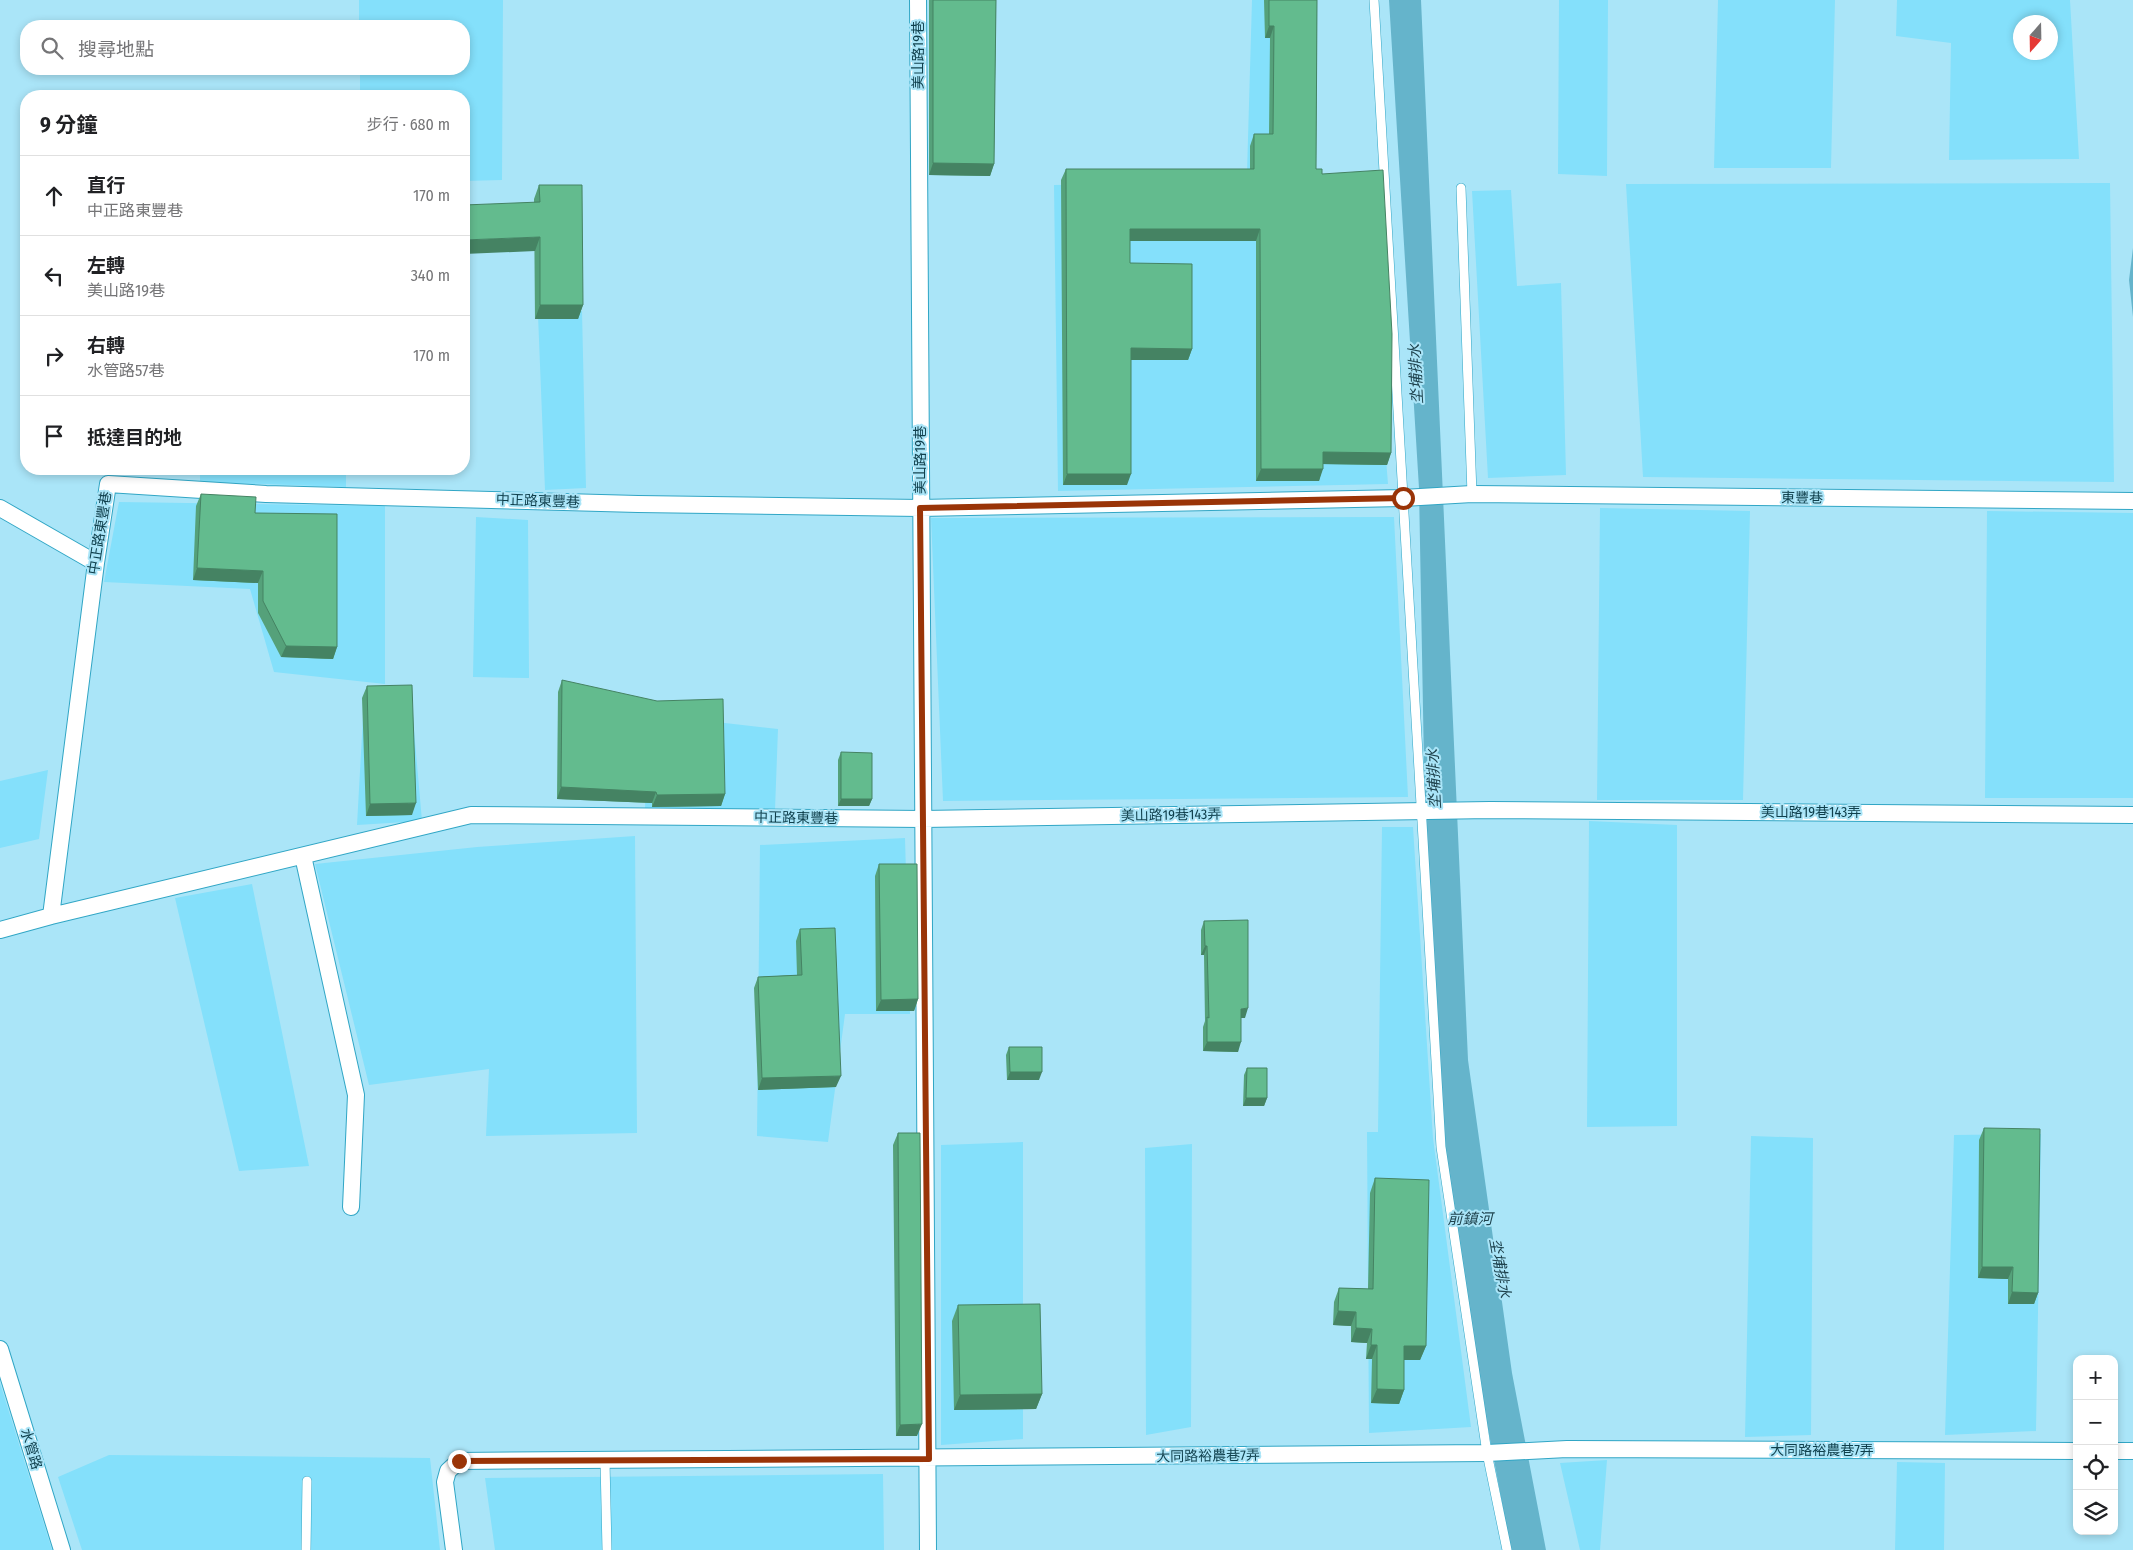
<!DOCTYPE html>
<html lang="zh-TW">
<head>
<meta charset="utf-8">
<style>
  body { margin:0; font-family:"Fira Sans Condensed","Noto Sans TC",sans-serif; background:#f2f2f2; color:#202124 }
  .controls { position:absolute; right:15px; bottom:15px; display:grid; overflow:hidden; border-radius:10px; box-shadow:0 2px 8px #0003 }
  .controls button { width:45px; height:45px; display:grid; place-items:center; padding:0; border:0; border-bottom:1px solid #e0e0e0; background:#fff; color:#202124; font:25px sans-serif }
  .compass { position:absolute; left:2013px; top:15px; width:45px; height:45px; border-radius:50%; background:#fff; box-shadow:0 2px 8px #0003; rotate:200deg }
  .stop { position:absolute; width:15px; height:15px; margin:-11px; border:4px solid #9a3407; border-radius:50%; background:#fff }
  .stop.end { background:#9a3407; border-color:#fff; box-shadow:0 1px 5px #0008 }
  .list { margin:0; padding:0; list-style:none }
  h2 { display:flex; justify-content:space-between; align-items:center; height:65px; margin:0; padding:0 20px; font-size:21px }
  h2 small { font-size:16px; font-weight:400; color:#757577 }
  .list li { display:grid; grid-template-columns:32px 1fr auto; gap:15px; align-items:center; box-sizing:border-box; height:80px; padding:0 20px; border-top:1px solid #e0e0e0 }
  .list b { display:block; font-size:19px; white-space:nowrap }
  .list p { margin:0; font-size:16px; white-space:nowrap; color:#757577 }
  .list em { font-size:16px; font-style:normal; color:#757577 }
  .icon { flex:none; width:28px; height:28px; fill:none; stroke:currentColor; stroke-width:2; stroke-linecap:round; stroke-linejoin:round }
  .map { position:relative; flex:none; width:2133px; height:1550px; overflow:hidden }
  .search { position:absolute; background:#fff; box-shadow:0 2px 8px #0003; left:20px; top:20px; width:450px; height:55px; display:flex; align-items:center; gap:12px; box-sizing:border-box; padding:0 18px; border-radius:20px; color:#757577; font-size:19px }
  .panel { position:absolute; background:#fff; box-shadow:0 2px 8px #0003; left:20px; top:90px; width:450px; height:385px; border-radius:20px }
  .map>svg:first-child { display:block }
  .built { fill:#84e0fb; fill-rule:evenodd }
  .water { fill:#65b4cb }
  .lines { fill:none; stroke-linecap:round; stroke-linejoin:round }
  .lane-casing { stroke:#31a6c5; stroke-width:10 }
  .street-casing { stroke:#31a6c5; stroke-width:18 }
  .lane { stroke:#fff; stroke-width:9 }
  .street { stroke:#fff; stroke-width:16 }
  .wall { fill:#55a17a }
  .shaded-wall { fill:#458363 }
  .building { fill:#63bb8e; stroke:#458363 }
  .route { stroke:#9a3407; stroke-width:6 }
  .labels { text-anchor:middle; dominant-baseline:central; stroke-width:4; stroke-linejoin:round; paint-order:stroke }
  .street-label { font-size:14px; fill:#0f3f4c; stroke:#aae5f8 }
  .water-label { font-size:15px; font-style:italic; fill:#1f434e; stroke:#aae5f8 }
</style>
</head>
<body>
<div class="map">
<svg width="2133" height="1550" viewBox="0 0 2133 1550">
  <rect width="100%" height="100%" fill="#aae5f8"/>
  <path class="built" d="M359,0h144l-1,180 -38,1v-85h-104v-27h104v-43h-105z
    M1252,0h60l-3,171 -62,2z
    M1559,0h49l-1,176 -49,-2z
    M1718,0h117l-4,168h-117z
    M1897,0h173l9,159 -130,1 2,-117 -55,-7zM2020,22h30v30h-30z
    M1364,181l24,303 -330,7 -4,-306z
    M2110,183l4,299 -471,-5 -17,-293z
    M1511,190l6,96 44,-3 5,192 -78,3 -16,-287z
    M582,311l4,177 -41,2 -7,-175z
    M200,469h146v18l-146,-5z
    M119,502l266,4v178l-111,-12 -24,-83 -146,-7z
    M1600,508l150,3 -7,289h-146z
    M1987,511l146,2v285h-148z
    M476,517l52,3 1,158 -56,-1z
    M1394,517l14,280 -465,4 -12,-283z
    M411,696l11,125 -65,4 7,-126z
    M647,714l131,15 -3,81 -130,1z
    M48,770l-9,69 -39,9v-67z
    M1589,821l88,4v301l-90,1z
    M1382,827h31l20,311 38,289 -102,6 -2,-301h11z
    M635,836l2,297 -151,3 3,-67 -120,16 -54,-221 162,-17z
    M905,838l5,176h-65l-17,128 -71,-6 3,-291z
    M252,884l57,282 -70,5 -64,-273z
    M2041,1134l-5,297 -91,4 9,-300z
    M1751,1136l62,2 -2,297 -66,2z
    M1023,1142v297l-82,6v-300z
    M1192,1144l-1,283 -45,8 -1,-287z
    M0,1383l52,167h-52z
    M109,1455l321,3 10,92h-358l-24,-73z
    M1607,1460l-7,90h-20l-20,-87z
    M1897,1462l48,1 -1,87h-49z
    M883,1474l1,76h-389l-10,-72z"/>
  <path class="water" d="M1389,0h32l47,1060 44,313 34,177h-35l-63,-333 -22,-343 -7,-386z
    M2133,248v69l-4,-37z"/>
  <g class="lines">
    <g class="lane-casing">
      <path id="lane" d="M1374,0l67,1147 46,306 20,97
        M1461,188l11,306
        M605,1461l2,89
        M306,1550l1,-69"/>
    </g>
    <g class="street-casing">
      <path id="street" d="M918,0l10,1550
        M0,508l96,55
        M303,856l53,239 -5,112
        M51,916l420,-101 452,4 567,-9 643,5
        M0,930l51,-14 45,-353 12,-79 158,10 372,10 282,4 483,-10 69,-4 661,7
        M0,1349l62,201
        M2114,1451h19
        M454,1550l-9,-68 3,-11 11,-10 1028,-8 80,-4 510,2"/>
    </g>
    <use href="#lane" class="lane"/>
    <use href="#street" class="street"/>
  </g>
  <path class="wall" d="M929,0h67l-2,164 -4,12 -61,-1z
    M1264,0h53l-1,169 6,5 69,279 -4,12 -64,-1 -4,17h-63v-240h-126v22l62,86 -4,11h-57l-4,125h-64l-2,-305 5,-11h184v-23l4,-12h15l1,-96h-5z
    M539,185l44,120 -5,14h-43l-1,-120z
    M201,494l54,19 82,134 -4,12 -52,-2 -23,-44v-30l-65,-3 3,-74z
    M562,680l163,114 -4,12 -69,1v-4l-95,-4 1,-107z
    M367,686l45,129 -46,1 -4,-118z
    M841,752l31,47 -3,7h-31v-46z
    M879,864l39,135 -4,12h-38l-1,-135z
    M1204,921l41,97h-4l-3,34 -35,-1v-24l2,-6 -1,-66h-3v-25z
    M800,929l36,158 -78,3 -4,-102 4,-11 39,-2 -1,-34z
    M1009,1047l30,33h-32l-1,-25z
    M1247,1068l20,30 -3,8h-21l1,-31z
    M1984,1128l54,165 -4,11h-26v-25l-30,-1 1,-138z
    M898,1133l19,303h-21l-3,-291z
    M1375,1178l51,168 -6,14h-16v30l-5,14 -28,-1 1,-44h-6l1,-16 -16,-1v-16l-18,-1 1,-23 5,-14 29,1 2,-96z
    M958,1305l84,89 -6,15 -82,1 -2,-89z"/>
  <path class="shaded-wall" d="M1269,26h5l-4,12h-5z
    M933,163l61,1 -4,12 -61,-1z
    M1130,229h130l-4,12h-130z
    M540,237l-5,14 -71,3v-14z
    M540,305h43l-5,14h-43z
    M1131,348l61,1 -4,11h-62z
    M1323,452l68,1 -4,12 -68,-1z
    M1261,469h62l-4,12h-63z
    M1067,474h64l-4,11h-64z
    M197,568l66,3 -5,12 -65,-3z
    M286,646l51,1 -4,12 -52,-2z
    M561,787l95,5 -4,11 -95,-4z
    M725,794l-4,12 -69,1 5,-12z
    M841,799h31l-3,7h-31z
    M416,803l-4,12 -46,1 4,-12z
    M1205,946h2l-3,9h-3z
    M918,999l-4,12h-38l5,-11z
    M1248,1008l-3,10h-8l4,-9z
    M1207,1042h34l-3,10 -35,-1z
    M1010,1072h32l-3,8h-32z
    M841,1076l-5,11 -78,3 4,-12z
    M1246,1098h21l-3,8h-21z
    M1982,1267h31l-5,12 -30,-1z
    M2012,1292l26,1 -4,11h-26z
    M1338,1311l18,1 -5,14 -18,-1z
    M1356,1328l16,1 -5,14 -16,-1z
    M1371,1345h6l-5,14h-6z
    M1404,1346h22l-6,14h-21z
    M1377,1389l27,1 -5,14 -28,-1z
    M1042,1394l-6,15 -82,1 6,-15z
    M922,1424l-5,12h-21l4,-11z"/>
  <path class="building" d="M933,0h63l-2,164 -61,-1z
    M1269,0h48l-1,169h6v5l61,-4 9,164 -1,119 -68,-1v17h-62l-1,-240h-130v34l62,1v85l-61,-1v126h-64l-1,-305h188v-35h19l1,-108h-5z
    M539,185h43l1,120h-43v-68l-76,3v-35l76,-3z
    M201,494l55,3 -1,16 82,1v133l-51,-1 -23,-45v-30l-66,-3z
    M562,680l95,21 66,-2 2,95 -68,1 -1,-3 -95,-5z
    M412,685l4,118 -46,1 -3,-118z
    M841,752l31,1v46h-31z
    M879,864h38l1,135 -37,1z
    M1248,920v88l-7,1v33h-34v-25l2,1 -2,-72h-2l-1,-25z
    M835,928l6,148 -79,2 -4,-101 44,-2 -2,-46z
    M1009,1047h33v25h-32z
    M1247,1068h20v30h-21z
    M1984,1128l56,1 -2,164 -26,-1 1,-25h-31z
    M898,1133h22l2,291 -22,1z
    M1375,1178l54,2 -3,166h-22v44l-27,-1v-44h-6l1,-16 -16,-1v-16l-18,-1 1,-23 34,1z
    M1040,1304l2,90 -82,1 -2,-90z"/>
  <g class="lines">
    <path class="route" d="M459,1461l470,-2 -9,-951 483,-10"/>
  </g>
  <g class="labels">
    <g class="street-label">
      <text transform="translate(918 55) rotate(-90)">美山路19巷</text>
      <text transform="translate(920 460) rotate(-90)">美山路19巷</text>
      <text transform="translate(1802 498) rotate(1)">東豐巷</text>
      <text transform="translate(538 501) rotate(2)">中正路東豐巷</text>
      <text transform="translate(100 533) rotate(-81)">中正路東豐巷</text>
      <text x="1811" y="812">美山路19巷143弄</text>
      <text transform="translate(1171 815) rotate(-1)">美山路19巷143弄</text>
      <text transform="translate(796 818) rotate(1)">中正路東豐巷</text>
      <text transform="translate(31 1449) rotate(73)">水管路</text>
      <text x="1822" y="1450">大同路裕農巷7弄</text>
      <text transform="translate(1208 1456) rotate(-1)">大同路裕農巷7弄</text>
    </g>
    <g class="water-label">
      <text transform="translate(1416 374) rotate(-93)">坔埔排水</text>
      <text transform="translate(1434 779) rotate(-93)">坔埔排水</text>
      <text x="1470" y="1219">前鎮河</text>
      <text transform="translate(1500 1268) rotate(80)">坔埔排水</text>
    </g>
  </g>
</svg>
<div class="controls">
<button>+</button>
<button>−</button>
<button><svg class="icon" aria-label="locate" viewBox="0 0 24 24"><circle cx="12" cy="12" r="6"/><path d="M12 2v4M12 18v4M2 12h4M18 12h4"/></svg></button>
<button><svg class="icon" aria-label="layers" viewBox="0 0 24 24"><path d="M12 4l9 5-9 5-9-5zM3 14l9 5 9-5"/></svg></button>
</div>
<svg class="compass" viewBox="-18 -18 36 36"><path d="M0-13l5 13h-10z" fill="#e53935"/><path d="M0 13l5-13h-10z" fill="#757577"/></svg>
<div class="stop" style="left:1403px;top:498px"></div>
<div class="stop end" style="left:459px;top:1461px"></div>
<div class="search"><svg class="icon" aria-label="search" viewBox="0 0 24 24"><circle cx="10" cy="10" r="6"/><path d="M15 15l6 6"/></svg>搜尋地點</div>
<section class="panel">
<h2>9 分鐘<small>步行 · 680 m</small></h2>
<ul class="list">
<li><svg class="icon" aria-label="ahead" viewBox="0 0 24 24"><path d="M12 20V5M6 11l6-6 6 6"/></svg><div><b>直行</b><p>中正路東豐巷</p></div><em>170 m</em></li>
<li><svg class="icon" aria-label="left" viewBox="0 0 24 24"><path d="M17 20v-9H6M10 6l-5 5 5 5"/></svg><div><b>左轉</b><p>美山路19巷</p></div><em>340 m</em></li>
<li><svg class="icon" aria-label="right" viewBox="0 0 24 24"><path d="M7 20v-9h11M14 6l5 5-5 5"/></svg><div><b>右轉</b><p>水管路57巷</p></div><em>170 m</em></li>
<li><svg class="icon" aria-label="arrive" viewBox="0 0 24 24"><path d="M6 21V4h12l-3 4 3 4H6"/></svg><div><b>抵達目的地</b></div></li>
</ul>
</section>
</div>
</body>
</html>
